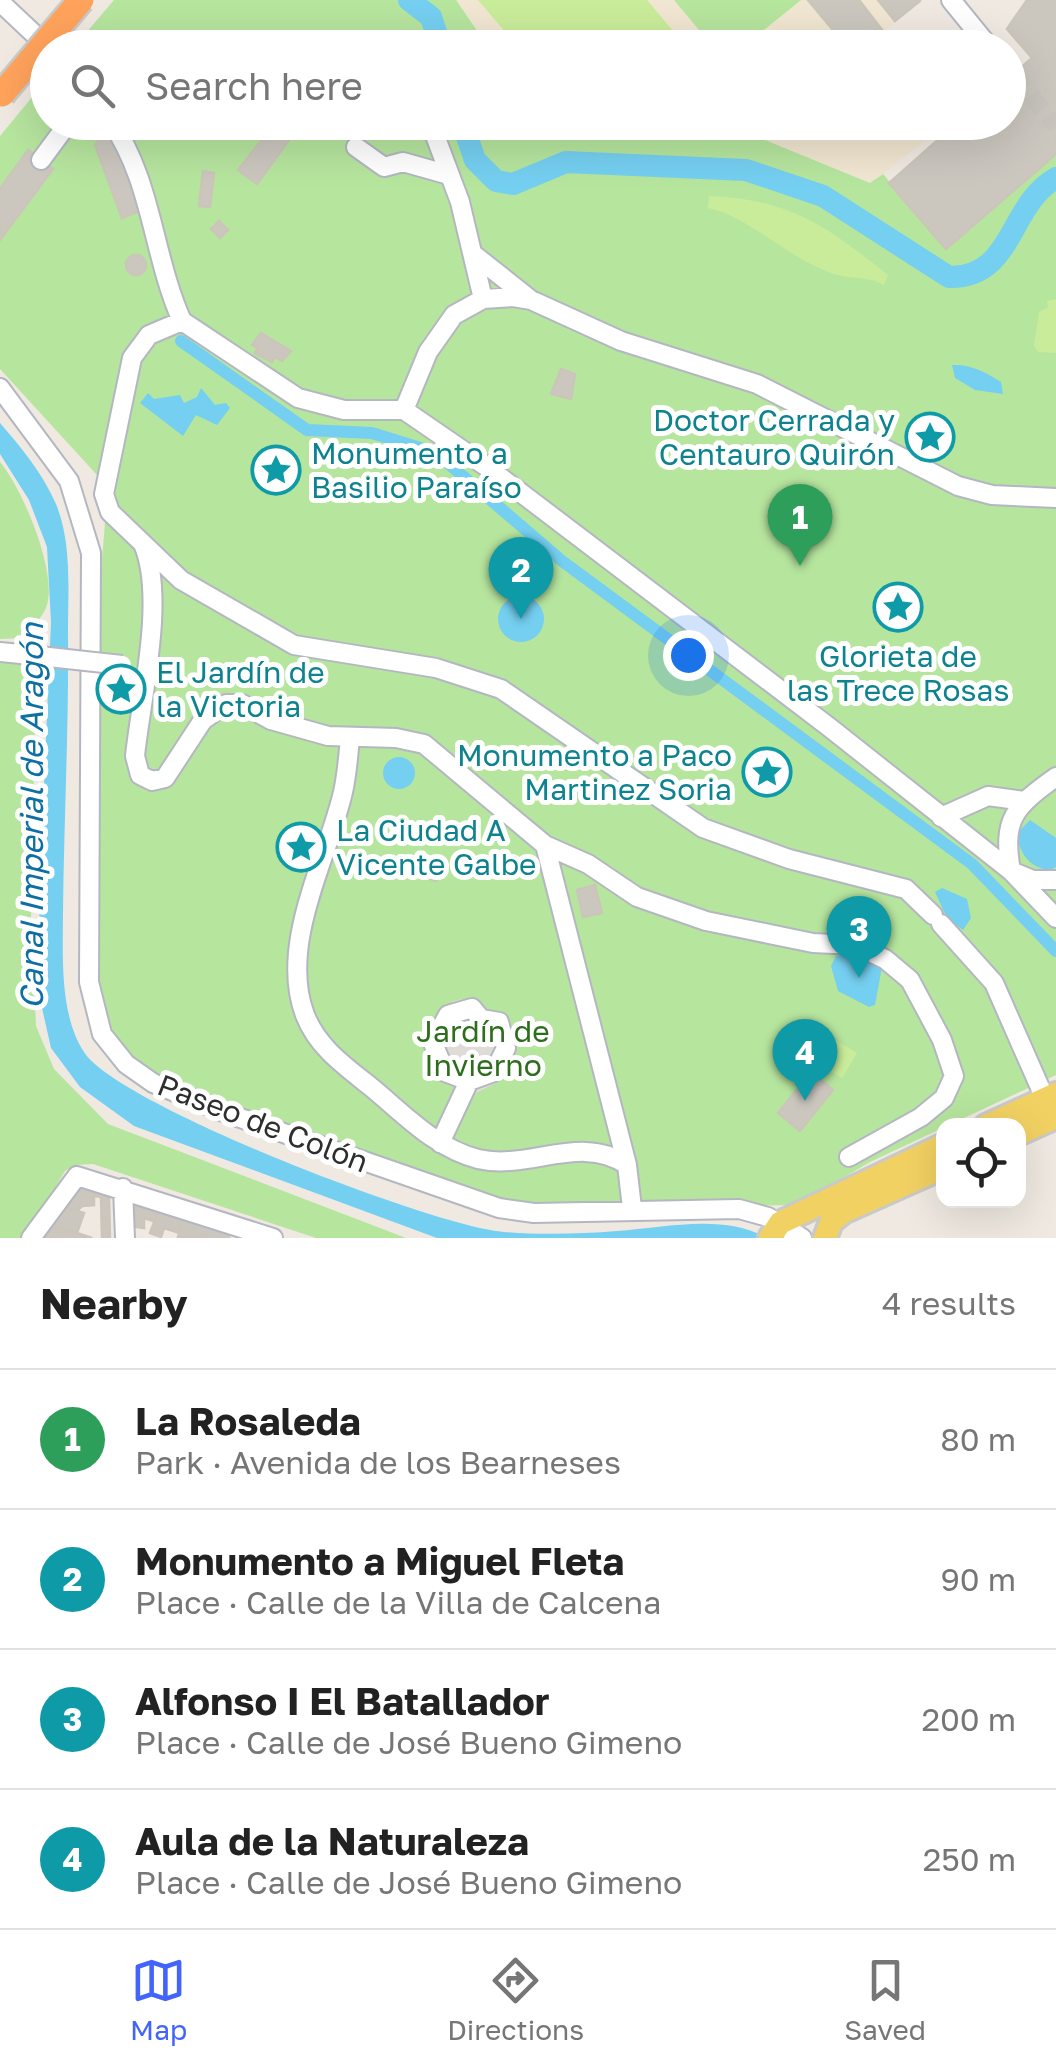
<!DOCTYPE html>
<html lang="en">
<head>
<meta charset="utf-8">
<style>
  body { margin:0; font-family:"Golos Text",sans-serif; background:#f6f6f6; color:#222 }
  .controls { position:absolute; right:30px; bottom:30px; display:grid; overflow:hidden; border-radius:20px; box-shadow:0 10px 40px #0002 }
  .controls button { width:90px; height:90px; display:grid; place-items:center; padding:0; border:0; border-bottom:2px solid #e0e0e0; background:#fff; color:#222; font:50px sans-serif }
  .you { position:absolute; left:688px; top:655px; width:35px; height:35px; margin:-25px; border:8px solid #fff; border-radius:50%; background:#1a73e8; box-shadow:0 0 0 15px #1a73e833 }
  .badge { display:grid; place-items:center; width:65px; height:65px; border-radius:50%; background:#4264fb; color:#fff; font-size:32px; font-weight:700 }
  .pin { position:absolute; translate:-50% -82px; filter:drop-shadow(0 2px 5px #0008) }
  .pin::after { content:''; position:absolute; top:52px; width:35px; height:30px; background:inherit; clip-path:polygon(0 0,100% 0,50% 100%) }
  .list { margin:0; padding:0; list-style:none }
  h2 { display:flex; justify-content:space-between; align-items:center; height:130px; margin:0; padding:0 40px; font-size:42px }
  h2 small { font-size:32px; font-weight:400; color:#767676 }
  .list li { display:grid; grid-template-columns:65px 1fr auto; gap:30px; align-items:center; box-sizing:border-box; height:140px; padding:0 40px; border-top:2px solid #e0e0e0 }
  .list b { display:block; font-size:38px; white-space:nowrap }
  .list p { margin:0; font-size:32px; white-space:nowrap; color:#767676 }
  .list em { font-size:32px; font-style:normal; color:#767676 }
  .icon { flex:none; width:55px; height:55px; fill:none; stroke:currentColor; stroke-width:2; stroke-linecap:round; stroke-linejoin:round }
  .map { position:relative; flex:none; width:1056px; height:1238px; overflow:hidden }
  .search { position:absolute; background:#fff; box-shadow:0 10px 40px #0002; left:30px; right:30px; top:30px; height:110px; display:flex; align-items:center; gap:25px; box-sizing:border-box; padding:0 35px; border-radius:55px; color:#767676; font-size:38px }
  .sheet { height:690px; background:#fff }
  nav { display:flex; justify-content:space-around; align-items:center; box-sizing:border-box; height:140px; border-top:2px solid #e0e0e0; background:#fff; font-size:28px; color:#767676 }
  nav a { display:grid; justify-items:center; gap:5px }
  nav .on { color:#4264fb }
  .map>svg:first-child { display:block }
  .education { fill:#f0e6d1 }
  .green { fill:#b6e59e }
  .pitch { fill:#c9ec9a }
  .plaza { fill:#dfdcd8 }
  .water { fill:#75cff0 }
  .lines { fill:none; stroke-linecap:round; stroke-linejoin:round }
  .canal { stroke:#75cff0; stroke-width:12 }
  .river { stroke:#75cff0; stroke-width:22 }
  .building { fill:#cbc7bf; stroke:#cbc5ba; stroke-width:2.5 }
  .minor-tunnel { stroke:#c8c4bd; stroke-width:18; stroke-dasharray:18 9; stroke-linecap:butt }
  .minor-casing { stroke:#b4b7c1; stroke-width:22 }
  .major-casing { stroke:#c9c9c9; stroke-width:28 }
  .minor { stroke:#fff; stroke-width:18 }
  .major { stroke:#f2d163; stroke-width:22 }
  .minor-bridge-casing { stroke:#b4b7c1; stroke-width:22; stroke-linecap:butt }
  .highway-bridge-casing { stroke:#c9c9c9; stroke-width:30; stroke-linecap:butt }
  .minor-bridge { stroke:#fff; stroke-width:18 }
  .highway-bridge { stroke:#ffa35c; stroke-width:25 }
  .labels { text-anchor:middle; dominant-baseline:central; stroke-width:10; stroke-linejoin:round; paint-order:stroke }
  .culture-label { font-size:30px; fill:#0d838f; stroke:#fff; text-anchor:start }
  .park-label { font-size:30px; fill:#2c6e1b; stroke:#fff }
  .street-label { font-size:30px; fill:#2e2e2e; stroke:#fff }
  .water-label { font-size:32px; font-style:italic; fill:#0d6fa3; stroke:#fff }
</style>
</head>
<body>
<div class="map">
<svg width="1056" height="1238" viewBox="0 0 1056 1238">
  <rect width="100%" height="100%" fill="#efe9e1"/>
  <path class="education" d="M456,0h465l-57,48 -383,-1 -3,-15z
    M908,122l16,20 -53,41 -123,-50 -237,-5 -4,-5z"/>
  <path class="green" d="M114,0h342l22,32 3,15h-407z
    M674,0h127l-58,47 -29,1z
    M47,79l1,43h459l4,6 237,5 122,50 13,-9 63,75 110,-95v921l-186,87 -73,43 -258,4 -41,-5 -350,-128c-32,-29 -41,-47 -50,-89l-3,-344 13,-156 -108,-118v-233z
    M0,462c22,26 57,108 47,143 -3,11 -17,24 -23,33l-24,1z
    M0,661l36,6 -5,252 5,107 18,43 54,55 298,114h-90l-223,-74 -18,1 -10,6 -40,67h-25z"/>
  <path class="pitch" d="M478,0h169l31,37 -12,10h-148z
    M709,196c83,4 116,29 179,79l-4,10c-17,-10 -35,-5 -53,-12 -45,-16 -83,-57 -123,-65z
    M1056,299v54l-18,-1 -4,-6 5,-34 9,-5 -1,-6z
    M807,1023l50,30 -15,25 -50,-30z"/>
  <path class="plaza" d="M462,999l8,1 13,13 21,5 14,18 -22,47 -24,12 -25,-14 -22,-32 3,-17 15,-20 10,-11z"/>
  <path class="water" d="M952,365c18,-1 34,7 49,17l2,12 -28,-4 -20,-12z
    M201,388l14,17 11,-2 4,5 -13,17 -21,-10 -13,21 -43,-33 8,-10 6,6 26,-4 4,8 13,-6z
    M0,423c21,24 43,51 56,81 16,39 12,86 12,127 1,94 -4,187 -5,281 0,43 -4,102 21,140 33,53 352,175 420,180 36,3 77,2 113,-1 46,-3 108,-18 149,7h-329l-303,-112 -54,-39 -29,-39 -9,-40 -3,-108 12,-278 -4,-75 -18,-47 -29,-46z
    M498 619a23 23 0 1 1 46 0a23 23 0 1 1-46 0Z
    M383 773a16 16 0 1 1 32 0a16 16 0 1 1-32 0Z
    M1030,820l26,18v29l-6,3c-21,-2 -31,-17 -33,-37z
    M942,888l25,11 4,19 -8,12 -16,-12 -12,-26z
    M843,955l20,2 19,10 -7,38 -6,2 -31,-16 -7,-25 5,-10z"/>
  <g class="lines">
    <path class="canal" d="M181,341l126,89 65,3 64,20 126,108 410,303 84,87"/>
    <path class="river" d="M409,0l22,17 10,31
      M462,122l13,38 21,21 17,3 53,-22 180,8 77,26 126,81c65,1 59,-72 107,-99"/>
  </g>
  <path class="building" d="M808,0h51l24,31 -19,17h-16z
    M878,0h42v1l-25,20z
    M1027,0h29v154l-110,95 -57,-66 69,-61h50v-43l24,-21 -25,-29z
    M286,122l8,8 -2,6 -35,48 -19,-14 38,-48z
    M107,128l26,39 6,44 -17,7 -27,-73z
    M28,150l25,19 -53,71v-51z
    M203,171l11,2 -4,34 -11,-1z
    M219,221l9,9 -8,8 -9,-9z
    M126 265a10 10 0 1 1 20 0a10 10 0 1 1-20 0Z
    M261,333l30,18 -9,10 -7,-4 -3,5 -17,-9 3,-5 -6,-3z
    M561,369l14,5 -4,25 -20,-5z
    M421,864l19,6 -4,11 -19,-6z
    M595,885l7,28 -19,4 -6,-27z
    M811,1072l22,18 -33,41 -22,-18z
    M83,1183l11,4v18l-12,1 -5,5 -13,-4z
    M94,1187l15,11 1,40h-8l-1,-41 -7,-1z
    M136,1200l23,9 -6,12 -9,-3v10l-14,-2 -1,-21z
    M64,1207l20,6 -7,20 -25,-7z
    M159,1209l24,8 -4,16 -15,-5 -3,9 -11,-4z
    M183,1217l26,9 -3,12 -28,-1z
    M52,1226l25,7 15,5h-48z
    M209,1226l21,7 -1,5h-23z"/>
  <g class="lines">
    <path class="minor-tunnel" d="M1013,75l43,51"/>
    <g class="minor-casing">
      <path id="minor" d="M951,0l39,48
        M0,2l49,46
        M1008,69l5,6
        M111,122c41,58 42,135 71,199
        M430,122l30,80 23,97
        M356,147l28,20 19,-5 46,13
        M41,160l28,-38
        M473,254l58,46
        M182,321l-33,14 -17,23 -28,136 6,18 71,68 113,65 142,23 65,21 202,139 86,31 117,30 27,26
        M182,321l116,77 46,12h60l83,57 342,260 182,144 45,47
        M0,388l69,93 22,72 -2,429 13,52 24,30 27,19 73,30 273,95 35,5 205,-4 29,8 34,21
        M404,410l24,-58 26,-37 29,-16 30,-2 18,3 90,41 136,43 201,102 34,9 64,3
        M143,544c23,53 -2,154 -8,212l5,19 12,6 13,-3 38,-58 23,-16h16l29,16 57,16 68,2 28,6 121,101 43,19 49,33 69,24 107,22 42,2 30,14 25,21 32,60 12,36 -10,22 -23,19 -72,40
        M0,652l21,2
        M350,739c-2,17 -3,36 -7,53 -15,66 -65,152 -38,223 13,33 40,51 66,72 33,27 64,61 107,72 50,12 103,-26 149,6
        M1056,777c-42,30 -54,42 -45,94l22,9h23
        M941,817l47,-21 36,5
        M545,845l82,320 5,43
        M941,924l53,59 55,125
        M472,1008l9,11 18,3 7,26 -12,24 -25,9 -24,-9 -12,-29 15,-28z
        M440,1143l29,-62
        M123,1188l2,50
        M31,1238l46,-62 196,62"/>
    </g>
    <g class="major-casing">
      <path id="major" d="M986,1126l70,-32
        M1018,1134l38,-17
        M770,1238l10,-15 164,-78
        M825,1238l6,-16 12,-10 101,-45"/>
    </g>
    <use href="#minor" class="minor"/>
    <use href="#major" class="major"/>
    <g class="minor-bridge-casing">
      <path id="minor-bridge" d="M21,654l101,11"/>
    </g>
    <g class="highway-bridge-casing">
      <path id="highway-bridge" d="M2,94l79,-94"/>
    </g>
    <use href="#minor-bridge" class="minor-bridge"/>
    <use href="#highway-bridge" class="highway-bridge"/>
  </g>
  <defs>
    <g id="sight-ring" transform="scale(2.5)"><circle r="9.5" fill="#fff" stroke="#0f9aa8" stroke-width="1.5"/><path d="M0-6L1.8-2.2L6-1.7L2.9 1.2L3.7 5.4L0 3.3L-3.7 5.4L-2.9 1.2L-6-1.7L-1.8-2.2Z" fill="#0f9aa8"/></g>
  </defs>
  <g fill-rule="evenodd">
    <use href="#sight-ring" x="930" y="437"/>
    <use href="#sight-ring" x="276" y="470"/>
    <use href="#sight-ring" x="898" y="607"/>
    <use href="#sight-ring" x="121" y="689"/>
    <use href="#sight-ring" x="767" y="772"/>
    <use href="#sight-ring" x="301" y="847"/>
  </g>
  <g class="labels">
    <g class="culture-label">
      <text x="895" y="420" text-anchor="end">Doctor Cerrada y<tspan x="895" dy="34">Centauro Quirón</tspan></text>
      <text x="311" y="453">Monumento a<tspan x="311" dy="34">Basilio Paraíso</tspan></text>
      <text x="898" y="656" text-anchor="middle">Glorieta de<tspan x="898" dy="34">las Trece Rosas</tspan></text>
      <text x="156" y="672">El Jardín de<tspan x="156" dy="34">la Victoria</tspan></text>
      <text x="732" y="755" text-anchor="end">Monumento a Paco<tspan x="732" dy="34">Martinez Soria</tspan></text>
      <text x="336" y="830">La Ciudad A<tspan x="336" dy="34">Vicente Galbe</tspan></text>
    </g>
    <g class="park-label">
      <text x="483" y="1031">Jardín de<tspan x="483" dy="34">Invierno</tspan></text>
    </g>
    <g class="street-label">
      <text transform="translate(263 1123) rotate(21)">Paseo de Colón</text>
    </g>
    <g class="water-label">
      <text transform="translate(31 816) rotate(-90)">Canal Imperial de Aragón</text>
    </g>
  </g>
</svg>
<div class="controls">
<button><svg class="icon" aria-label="locate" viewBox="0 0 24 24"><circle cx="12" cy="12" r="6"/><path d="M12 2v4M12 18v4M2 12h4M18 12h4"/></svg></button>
</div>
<div class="you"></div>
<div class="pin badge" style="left:800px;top:566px;background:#2e9e5b">1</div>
<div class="pin badge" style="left:521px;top:619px;background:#0f9aa8">2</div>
<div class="pin badge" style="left:859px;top:978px;background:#0f9aa8">3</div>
<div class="pin badge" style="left:805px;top:1101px;background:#0f9aa8">4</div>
<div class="search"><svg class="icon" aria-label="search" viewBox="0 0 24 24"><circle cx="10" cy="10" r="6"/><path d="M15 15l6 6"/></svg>Search here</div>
</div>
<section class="sheet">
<h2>Nearby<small>4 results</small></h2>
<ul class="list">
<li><span class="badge" style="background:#2e9e5b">1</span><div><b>La Rosaleda</b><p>Park · Avenida de los Bearneses</p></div><em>80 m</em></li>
<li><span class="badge" style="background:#0f9aa8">2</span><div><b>Monumento a Miguel Fleta</b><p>Place · Calle de la Villa de Calcena</p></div><em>90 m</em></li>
<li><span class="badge" style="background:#0f9aa8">3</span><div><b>Alfonso I El Batallador</b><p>Place · Calle de José Bueno Gimeno</p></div><em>200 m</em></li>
<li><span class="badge" style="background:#0f9aa8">4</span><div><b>Aula de la Naturaleza</b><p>Place · Calle de José Bueno Gimeno</p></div><em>250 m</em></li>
</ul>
</section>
<nav>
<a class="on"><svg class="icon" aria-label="map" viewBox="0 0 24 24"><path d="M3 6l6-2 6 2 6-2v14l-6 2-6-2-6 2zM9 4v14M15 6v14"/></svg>Map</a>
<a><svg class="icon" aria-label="directions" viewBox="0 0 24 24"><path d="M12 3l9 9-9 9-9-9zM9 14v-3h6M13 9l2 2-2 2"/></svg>Directions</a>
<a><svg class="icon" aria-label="saved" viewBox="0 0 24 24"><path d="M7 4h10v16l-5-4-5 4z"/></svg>Saved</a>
</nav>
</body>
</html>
